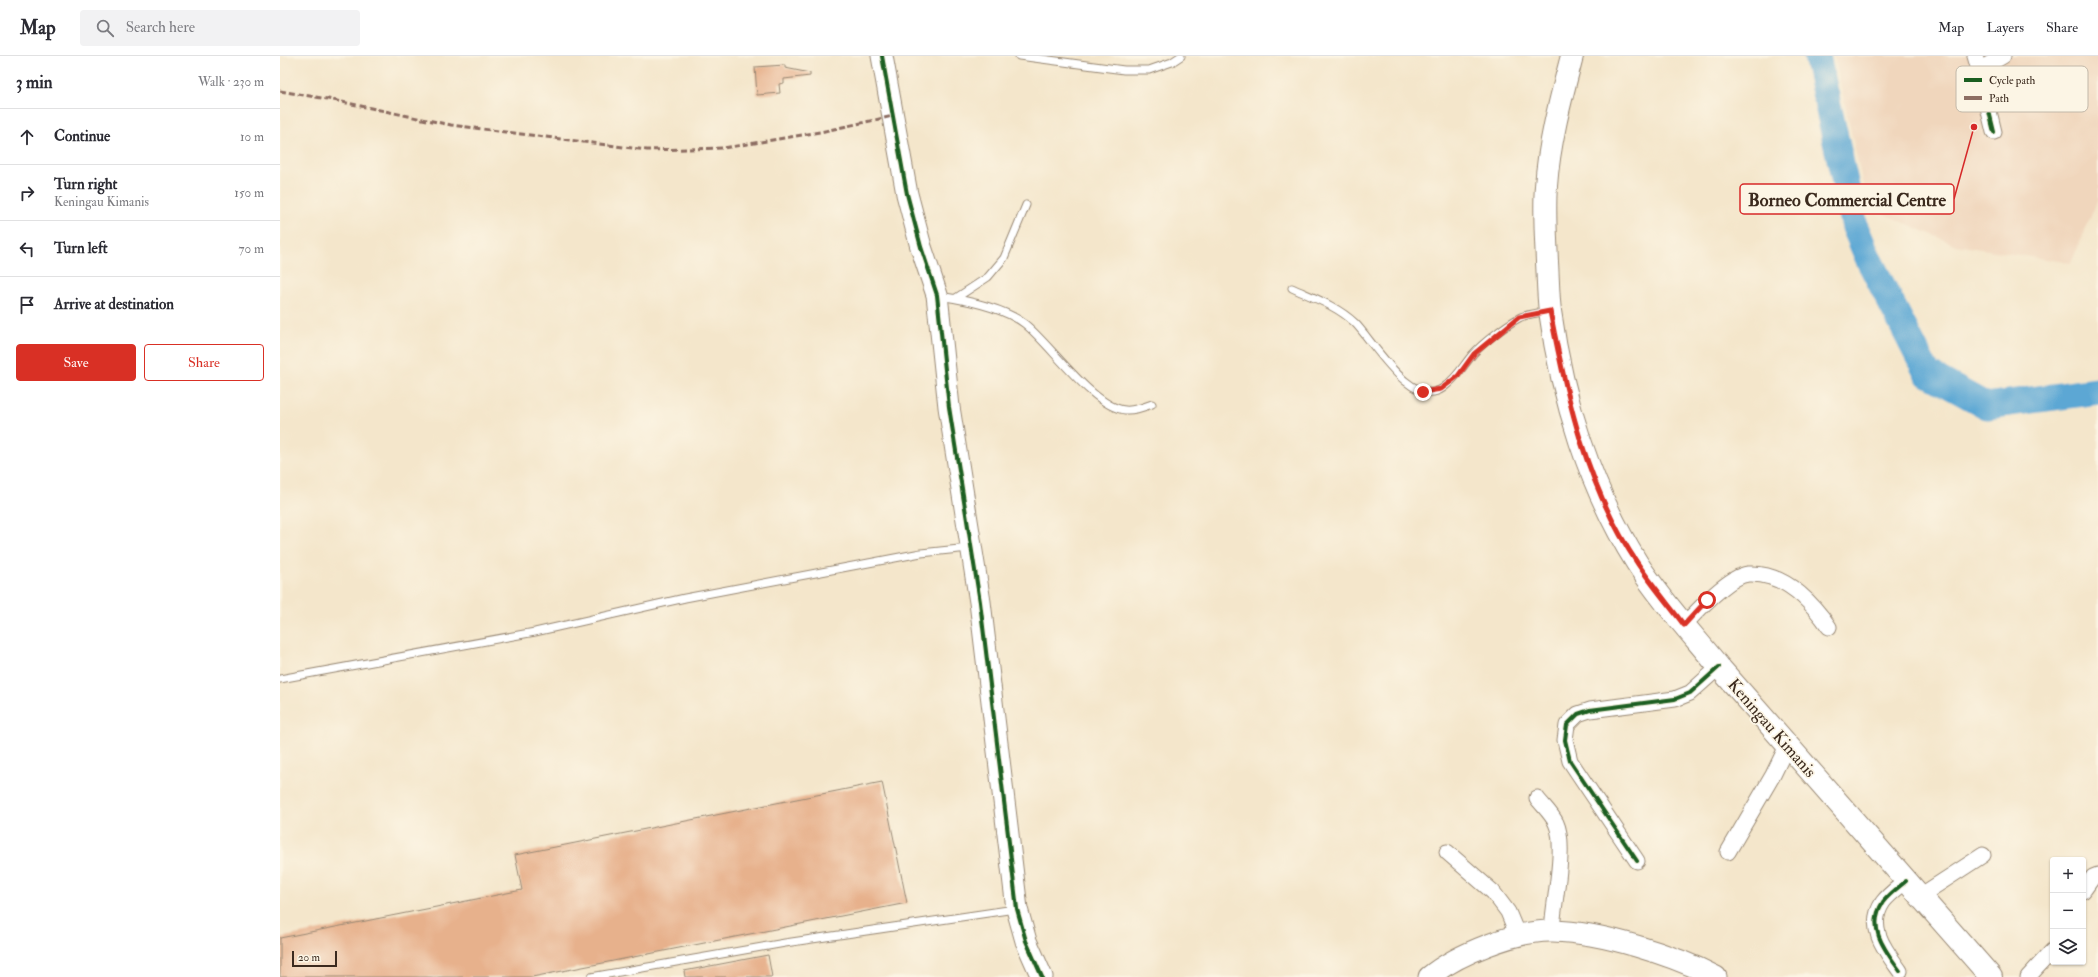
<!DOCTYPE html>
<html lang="en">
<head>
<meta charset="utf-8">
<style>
  body { margin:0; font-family:"IM FELL Double Pica",serif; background:#f2f2f3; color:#2b2b33 }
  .controls { position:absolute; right:12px; bottom:12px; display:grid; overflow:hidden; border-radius:4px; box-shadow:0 1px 3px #0004 }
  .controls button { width:36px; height:36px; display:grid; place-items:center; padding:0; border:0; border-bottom:1px solid #e1e1e2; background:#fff; color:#2b2b33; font:20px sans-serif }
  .scale { position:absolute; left:12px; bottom:10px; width:45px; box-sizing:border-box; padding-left:4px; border:2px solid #3b2a1e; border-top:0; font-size:11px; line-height:14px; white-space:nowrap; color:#3b2a1e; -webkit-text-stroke:3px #fcf5e5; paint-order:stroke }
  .stop { position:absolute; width:12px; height:12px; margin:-9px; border:3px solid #d93025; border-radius:50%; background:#fff }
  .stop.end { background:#d93025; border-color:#fff; box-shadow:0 1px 4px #0008 }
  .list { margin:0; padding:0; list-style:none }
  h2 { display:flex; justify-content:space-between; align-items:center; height:52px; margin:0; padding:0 16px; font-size:17px }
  h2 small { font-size:13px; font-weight:400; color:#7c7c81 }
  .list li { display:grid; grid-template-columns:26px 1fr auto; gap:12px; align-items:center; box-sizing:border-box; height:56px; padding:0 16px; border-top:1px solid #e1e1e2 }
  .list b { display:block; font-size:15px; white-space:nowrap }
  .list p { margin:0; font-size:13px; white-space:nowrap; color:#7c7c81 }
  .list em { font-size:13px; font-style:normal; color:#7c7c81 }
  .actions { display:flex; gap:8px; padding:12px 16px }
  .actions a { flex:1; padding:9px 0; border:1px solid #d93025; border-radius:4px; text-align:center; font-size:14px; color:#d93025 }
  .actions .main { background:#d93025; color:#fff }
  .icon { flex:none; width:22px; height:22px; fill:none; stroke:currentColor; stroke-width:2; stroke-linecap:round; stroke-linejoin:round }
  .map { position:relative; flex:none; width:1818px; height:921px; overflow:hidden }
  header { display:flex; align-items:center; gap:24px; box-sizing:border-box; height:56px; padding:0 20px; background:#fff; border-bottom:1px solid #e1e1e2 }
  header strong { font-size:19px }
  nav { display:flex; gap:22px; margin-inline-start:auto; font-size:14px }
  .search { width:280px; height:36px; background:#f2f2f3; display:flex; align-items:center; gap:10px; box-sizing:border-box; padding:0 14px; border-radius:4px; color:#7c7c81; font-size:15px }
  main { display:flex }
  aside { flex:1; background:#fff }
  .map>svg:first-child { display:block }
  .built { fill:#f0d6bc }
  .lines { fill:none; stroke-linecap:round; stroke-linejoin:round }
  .river { stroke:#5ca7d4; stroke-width:27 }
  .building { fill:#e7b18c }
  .lane-casing { stroke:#988874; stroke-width:9 }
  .street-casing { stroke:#988874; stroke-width:17 }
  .secondary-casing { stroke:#988874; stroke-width:23 }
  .primary-casing { stroke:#988874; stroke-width:24 }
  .lane { stroke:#fff; stroke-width:7 }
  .street { stroke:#fff; stroke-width:15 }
  .secondary { stroke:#fff; stroke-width:21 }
  .primary { stroke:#fff; stroke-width:22 }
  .quiet { stroke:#8d6e63; stroke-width:3; stroke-dasharray:6 3; stroke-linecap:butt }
  .cycleway-casing { stroke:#fcf5e5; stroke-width:6 }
  .cycleway { stroke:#1b5e20; stroke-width:4 }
  .route { stroke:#d93025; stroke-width:5 }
  .labels { text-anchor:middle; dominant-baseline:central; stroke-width:3.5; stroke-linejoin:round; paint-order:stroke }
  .street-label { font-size:17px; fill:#3b2a1e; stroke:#fcf5e5 }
  .key { fill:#fcf5e5; stroke:#c2b8a9; stroke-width:1 }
  .key-label { font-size:11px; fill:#3b2a1e }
  .leader { fill:none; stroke:#d62828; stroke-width:1.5 }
  .callout-dot { fill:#d62828; stroke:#fcf5e5; stroke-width:1.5 }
  .callout { fill:#fcf5e5; stroke:#d62828; stroke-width:1.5 }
  .callout-label { font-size:18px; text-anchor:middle; font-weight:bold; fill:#3b2a1e }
</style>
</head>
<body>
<header>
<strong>Map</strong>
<div class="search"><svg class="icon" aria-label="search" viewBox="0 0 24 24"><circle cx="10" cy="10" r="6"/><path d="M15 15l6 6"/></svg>Search here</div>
<nav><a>Map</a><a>Layers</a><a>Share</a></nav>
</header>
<main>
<aside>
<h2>3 min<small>Walk · 230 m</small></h2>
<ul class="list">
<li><svg class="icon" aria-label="ahead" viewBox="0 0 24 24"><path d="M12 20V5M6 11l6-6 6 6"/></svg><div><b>Continue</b></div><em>10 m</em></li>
<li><svg class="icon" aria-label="right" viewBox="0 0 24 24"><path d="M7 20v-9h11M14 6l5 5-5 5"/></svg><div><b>Turn right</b><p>Keningau Kimanis</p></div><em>150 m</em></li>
<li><svg class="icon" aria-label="left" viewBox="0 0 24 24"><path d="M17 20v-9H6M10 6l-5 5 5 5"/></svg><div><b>Turn left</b></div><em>70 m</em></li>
<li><svg class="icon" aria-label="arrive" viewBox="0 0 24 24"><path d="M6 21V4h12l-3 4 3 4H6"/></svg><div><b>Arrive at destination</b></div></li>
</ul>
<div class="actions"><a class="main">Save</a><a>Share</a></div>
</aside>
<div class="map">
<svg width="1818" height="921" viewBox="0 0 1818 921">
  <rect width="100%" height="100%" fill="#fcf5e5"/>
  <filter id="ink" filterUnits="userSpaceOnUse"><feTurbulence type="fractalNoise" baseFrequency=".025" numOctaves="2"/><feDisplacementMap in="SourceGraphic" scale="8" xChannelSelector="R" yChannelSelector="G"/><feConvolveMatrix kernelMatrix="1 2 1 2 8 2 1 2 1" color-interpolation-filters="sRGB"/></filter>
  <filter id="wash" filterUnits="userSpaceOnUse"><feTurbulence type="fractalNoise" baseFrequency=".012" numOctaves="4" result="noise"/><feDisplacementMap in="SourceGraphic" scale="16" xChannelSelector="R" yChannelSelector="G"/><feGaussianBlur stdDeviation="0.9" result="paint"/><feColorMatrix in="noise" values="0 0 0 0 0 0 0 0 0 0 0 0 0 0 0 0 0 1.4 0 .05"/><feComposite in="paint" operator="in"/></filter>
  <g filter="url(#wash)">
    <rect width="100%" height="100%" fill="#f4e6cb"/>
    <path class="built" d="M1554,0h264v143l-27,64 -115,-18 -88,-38z"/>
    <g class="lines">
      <path class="river" d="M1537,0l38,171 14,33 58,113 60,33 111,-15"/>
    </g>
    <g id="blocks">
      <path class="building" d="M505,9v3l25,5v3l-26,3v4l-5,1 1,9 -23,2 -2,-28z
        M602,726l25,121 -375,74h-252v-39l242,-48 -7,-35z
        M488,899l4,22h-87l-1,-6z"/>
    </g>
  </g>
  <g filter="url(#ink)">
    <use href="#blocks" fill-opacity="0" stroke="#988874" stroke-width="1"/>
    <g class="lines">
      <g class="lane-casing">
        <path id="lane" d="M739,0l105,14h25l23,-8 9,-6
          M1012,232c22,10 45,18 63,35 18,18 57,87 88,65 15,-11 19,-21 30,-34 10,-11 33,-29 46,-36 7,-4 20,-5 29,-7
          M659,240c27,4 64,11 86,28 26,21 69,84 100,86 9,1 19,-3 27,-6
          M676,242l32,-21 16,-19 22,-53
          M0,623l255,-47 150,-34 236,-45 48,-5
          M311,921l194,-34 230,-34"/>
      </g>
      <g class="street-casing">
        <path id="street" d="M1695,0l4,14 24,-14
          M1699,14l15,62
          M1404,569c13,-14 45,-49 64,-51 35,-2 63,27 81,53
          M1257,742c6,8 15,16 19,25 11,23 -3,80 -4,108
          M1167,796l46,40 15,20 10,24
          M1448,796l45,-77 14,-29
          M1357,805l-67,-100 -5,-21 2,-15 11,-11 12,-4 85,-11 15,-6 29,-26
          M1803,835l10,-14 5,-2
          M1640,840l63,-41
          M1620,915c-15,-21 -34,-44 -17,-69 6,-8 16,-15 23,-21
          M1748,921l25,-27"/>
      </g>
      <g class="secondary-casing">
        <path id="secondary" d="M602,0l25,138 14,53 16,48 12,112 31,195 37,307 9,32 16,36
          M1149,921c28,-23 88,-47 124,-46 48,1 121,24 163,46"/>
      </g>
      <g class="primary-casing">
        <path id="primary" d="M1292,0c-11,42 -23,86 -26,130 -2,25 0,51 1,76 1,16 1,33 3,49 12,88 40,177 87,252 23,36 55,71 82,104l272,310"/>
      </g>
      <use href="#lane" class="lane"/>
      <use href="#street" class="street"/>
      <use href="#secondary" class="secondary"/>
      <use href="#primary" class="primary"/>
      <path class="quiet" d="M0,35l48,8 123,26 196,25 77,-2 96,-16 73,-16"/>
      <g class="cycleway-casing">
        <path id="cycleway" d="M602,0l25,138 14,53 16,48 12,112 31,195 37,307 9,32 16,36
          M1699,14l15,62
          M1357,805l-67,-100 -5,-21 2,-15 11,-11 12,-4 85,-11 15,-6 29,-26
          M1620,915c-15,-21 -34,-44 -17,-69 6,-8 16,-15 23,-21"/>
      </g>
      <use href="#cycleway" class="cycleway"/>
    </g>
  </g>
  <g class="lines" filter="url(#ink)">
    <path class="route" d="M1143,336l18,-3 17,-13 16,-22 45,-37 31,-6c17,88 37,178 88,253 14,21 31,41 46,61l23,-25"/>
  </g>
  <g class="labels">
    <g class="street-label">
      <text transform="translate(1492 672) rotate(49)">Keningau Kimanis</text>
    </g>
  </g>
  <rect x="1676" y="10" width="132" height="46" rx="6" class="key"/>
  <rect x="1684" y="22" width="18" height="4" fill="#1b5e20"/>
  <rect x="1684" y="40" width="18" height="4" fill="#8d6e63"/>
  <g class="key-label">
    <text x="1709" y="28">Cycle path</text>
    <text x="1709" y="46">Path</text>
  </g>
  <path class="leader" d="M1694 71L1674 143"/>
  <circle class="callout-dot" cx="1694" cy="71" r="4"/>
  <rect class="callout" x="1460" y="128" width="214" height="30" rx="4"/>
  <g class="callout-label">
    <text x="1567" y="150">Borneo Commercial Centre</text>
  </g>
</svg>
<div class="controls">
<button>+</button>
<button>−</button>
<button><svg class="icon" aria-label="layers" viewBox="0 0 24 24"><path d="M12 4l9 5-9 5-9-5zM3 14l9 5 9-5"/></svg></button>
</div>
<div class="scale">20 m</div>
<div class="stop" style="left:1427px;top:544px"></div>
<div class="stop end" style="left:1143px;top:336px"></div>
</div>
</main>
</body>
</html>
